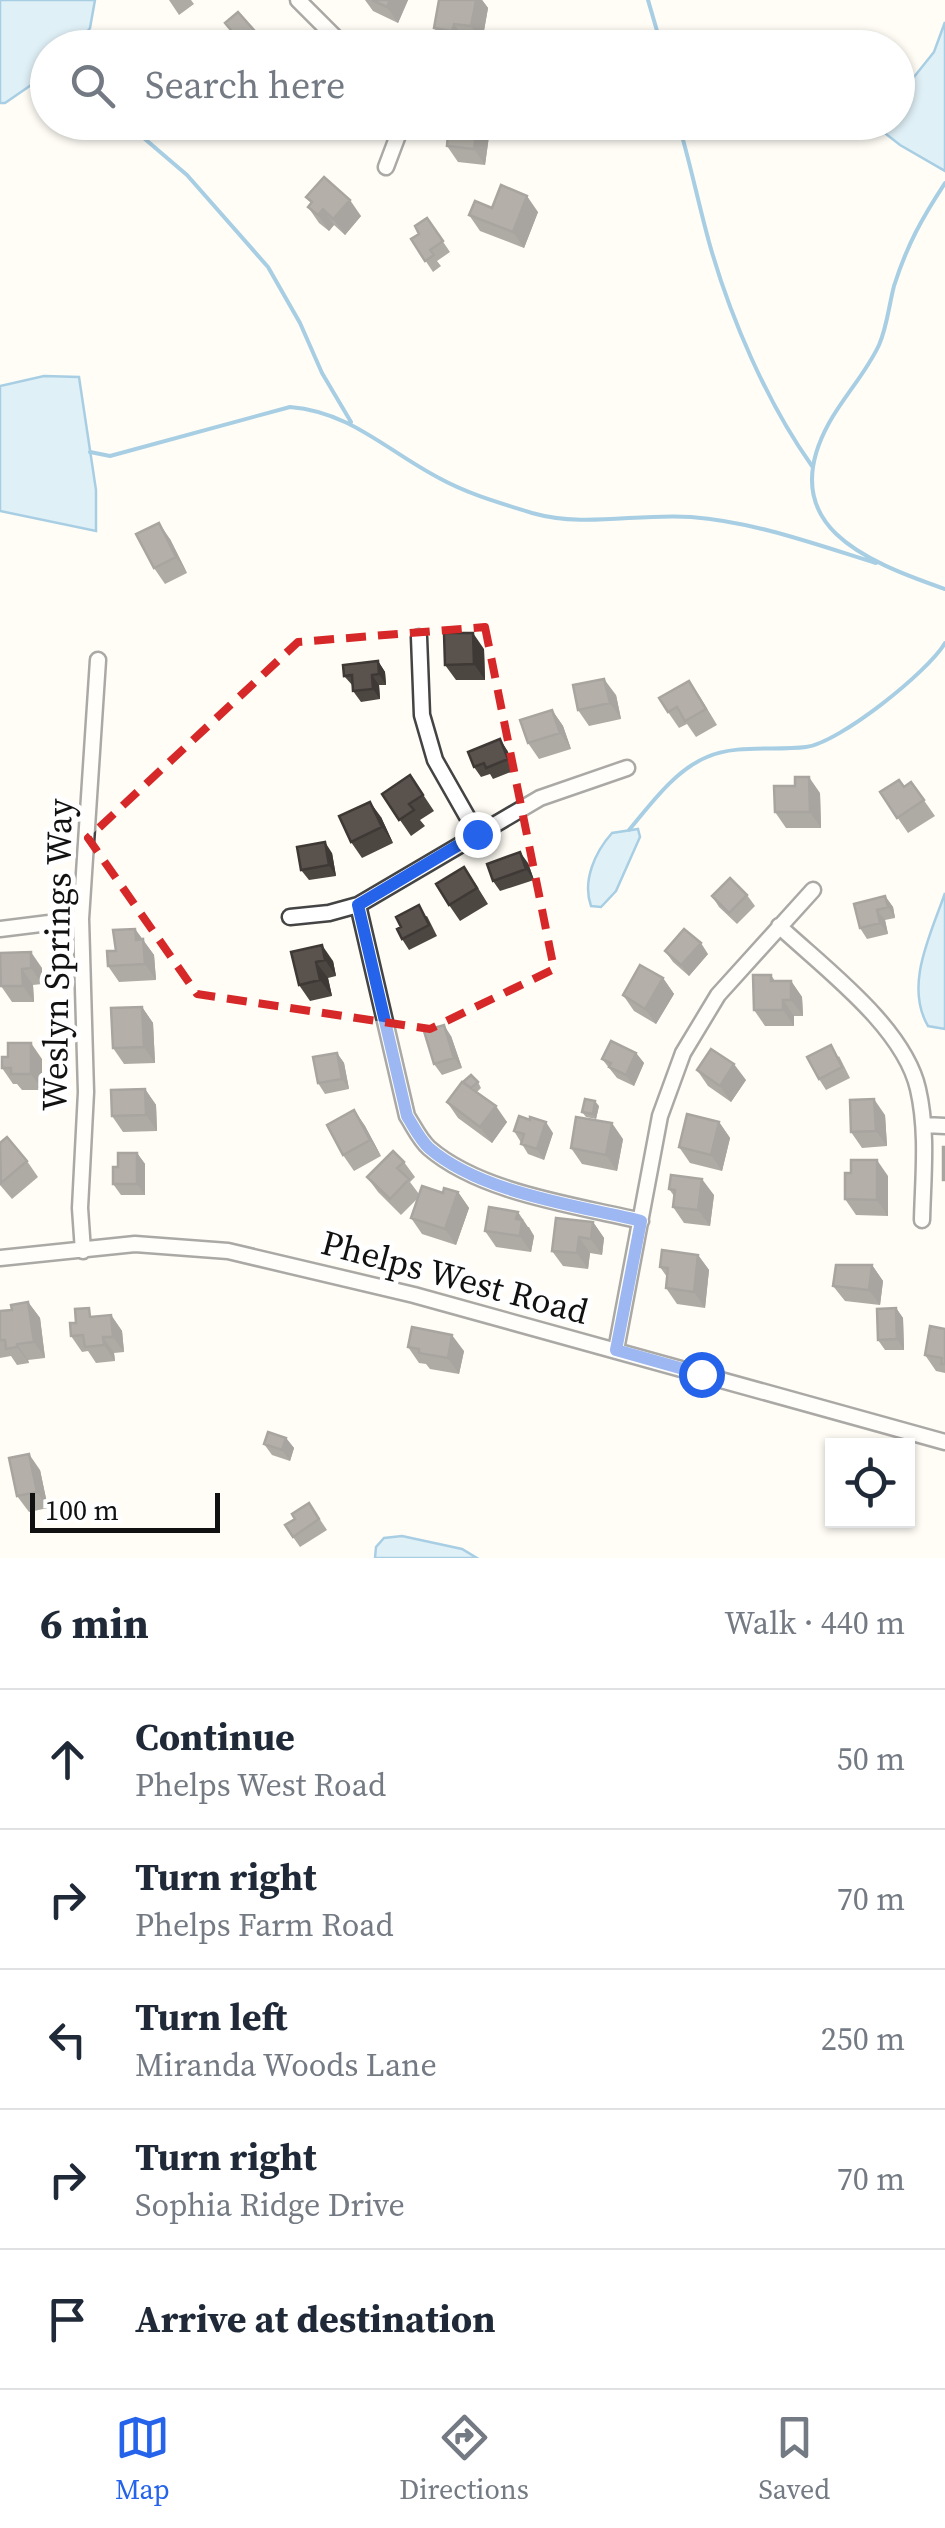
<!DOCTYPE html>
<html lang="en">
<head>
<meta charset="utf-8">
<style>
  body { margin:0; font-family:"Source Serif 4",serif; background:#f2f2f3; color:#1f2937 }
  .controls { position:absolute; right:30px; bottom:30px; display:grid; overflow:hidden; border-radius:0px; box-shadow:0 2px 8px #0004 }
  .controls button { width:90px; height:90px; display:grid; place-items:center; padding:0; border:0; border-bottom:2px solid #e0e1e3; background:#fff; color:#1f2937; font:50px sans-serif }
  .scale { position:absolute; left:30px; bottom:25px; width:190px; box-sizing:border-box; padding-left:10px; border:5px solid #111; border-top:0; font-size:28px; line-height:35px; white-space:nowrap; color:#111; -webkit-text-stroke:8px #fff; paint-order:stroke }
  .stop { position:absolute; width:30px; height:30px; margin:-22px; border:8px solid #2563eb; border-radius:50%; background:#fff }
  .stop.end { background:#2563eb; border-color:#fff; box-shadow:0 2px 10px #0008 }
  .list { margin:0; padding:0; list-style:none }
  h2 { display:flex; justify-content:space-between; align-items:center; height:130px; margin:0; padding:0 40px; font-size:42px }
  h2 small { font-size:32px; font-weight:400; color:#747a83 }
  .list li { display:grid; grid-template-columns:65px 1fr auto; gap:30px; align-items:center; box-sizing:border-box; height:140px; padding:0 40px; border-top:2px solid #e0e1e3 }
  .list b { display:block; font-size:38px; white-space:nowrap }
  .list p { margin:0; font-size:32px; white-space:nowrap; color:#747a83 }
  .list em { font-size:32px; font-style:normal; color:#747a83 }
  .icon { flex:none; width:55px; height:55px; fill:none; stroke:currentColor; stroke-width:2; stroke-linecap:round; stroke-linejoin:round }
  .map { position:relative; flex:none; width:945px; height:1558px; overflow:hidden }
  .search { position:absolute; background:#fff; box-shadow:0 2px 8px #0004; left:30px; right:30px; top:30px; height:110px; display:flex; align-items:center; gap:25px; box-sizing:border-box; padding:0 35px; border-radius:55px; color:#747a83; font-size:38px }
  .sheet { height:830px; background:#fff }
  nav { display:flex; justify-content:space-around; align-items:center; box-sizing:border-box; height:140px; border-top:2px solid #e0e1e3; background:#fff; font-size:28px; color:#747a83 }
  nav a { display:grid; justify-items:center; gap:5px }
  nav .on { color:#2563eb }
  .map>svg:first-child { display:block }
  .water { fill:#b9e0f7; stroke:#3f96cf; stroke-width:2.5 }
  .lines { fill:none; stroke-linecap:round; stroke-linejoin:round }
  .stream { stroke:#3f96cf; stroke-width:4 }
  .minor-casing { stroke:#444; stroke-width:19 }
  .minor { stroke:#fff; stroke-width:14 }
  .wall { fill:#4d4742 }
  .shaded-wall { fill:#3f3936 }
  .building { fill:#5a524d; stroke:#3f3936; stroke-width:2.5 }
  .route { stroke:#2563eb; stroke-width:12 }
  .marked { fill:none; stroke:#d62828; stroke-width:8; stroke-dasharray:20 12; stroke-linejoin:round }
  .labels { text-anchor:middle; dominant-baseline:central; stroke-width:10; stroke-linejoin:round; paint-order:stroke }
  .street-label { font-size:35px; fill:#111; stroke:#fff }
</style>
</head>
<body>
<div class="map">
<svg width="945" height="1558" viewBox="0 0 945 1558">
  <rect width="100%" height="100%" fill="#fffdf5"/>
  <path class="water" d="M0,0h95l-5,28 -14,19 -28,1 -1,26 -42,29h-5z
    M945,22v149l-45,-26 -23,-18 2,-4 19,-1v-25l36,-45z
    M44,376l35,1 17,113v41l-96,-20v-125z
    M638,829l2,8 -24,54 -15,16 -10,-1c-9,-25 4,-54 21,-73z
    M945,893v136l-17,-3c-24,-41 3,-92 17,-133z
    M402,1536l60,13 15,9h-102l1,-11 8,-9z"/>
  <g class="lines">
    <path class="stream" d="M648,0l14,48
      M125,122l62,53 81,92 32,56 22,50 29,49
      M678,122c12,40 20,80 31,120 21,75 58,161 103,224
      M945,183c-23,35 -38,62 -51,103 -5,19 -7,41 -15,59 -13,28 -35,51 -50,78 -56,102 36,138 116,166
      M90,452l20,4 180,-49c61,5 97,44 149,71 29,16 61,25 93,35 53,15 105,0 159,4 64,5 124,27 185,46
      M629,830c21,-25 46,-60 78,-73 29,-13 68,-6 99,-10 33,-4 122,-75 139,-104"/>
    <g class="minor-casing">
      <path id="minor" d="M298,0l48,48
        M386,167l17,-45
        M419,637l3,78 13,45 42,74
        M358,905l49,211c7,11 13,24 22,32 52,45 146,57 212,73
        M290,917l39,-4 29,-8 182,-107 87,-30
        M779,926c45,42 125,101 139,163 10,43 5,88 4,131
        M0,929l81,-10
        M924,1125l21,1
        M83,1251l-3,-43 6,-116 -5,-173 17,-259
        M0,1258l135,-14 93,7 186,44 531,147
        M616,1350l44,-234 23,-63 35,-58 95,-105"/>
    </g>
    <use href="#minor" class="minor"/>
  </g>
  <path class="wall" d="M169,0h22l3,4 -15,11z
    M365,0h43l-10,23 -25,-12z
    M439,0h43l6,8 -6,34 -17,-2 -1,7 -19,-3 -11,-16z
    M225,23l36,15 7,10h-23z
    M309,122h33l-10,15z
    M489,136l-4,29 -27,-3 -11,-16z
    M306,197l55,19 -16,19 -11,-10 -5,6 -10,-8 -11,-16 3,-4z
    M492,208l46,4 -14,36 -44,-17 -11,-16z
    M427,218l23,34 -13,9 4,5 -8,6 -22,-33 8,-5z
    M170,539l17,34 -22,11 -11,-16z
    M484,649l1,31h-29l-11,-15z
    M378,661l7,11 1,13h-7l1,14 -19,3 -8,-11v-5l-9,-10z
    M689,681l28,44 -21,12 -9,-13 -8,4 -11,-16z
    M616,695l5,24 -32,7 -11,-16z
    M552,710l11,16 8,23 -32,10 -11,-16z
    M507,750l9,20 -23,9 -3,-5 -9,3 -7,-10z
    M410,775l24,36 -14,9 5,6 -14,10 -29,-42z
    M911,782l24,34 -27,17 -28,-41 24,-5z
    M820,793l1,35h-35l-11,-16z
    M381,817l12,26 -31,15 -11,-16z
    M332,853l4,23 -27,4 -8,-10z
    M528,863l6,17 -34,11 -7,-10z
    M475,883l13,21 -28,17 -11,-16z
    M747,895l8,11 -18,18 -18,-17 -7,-11z
    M885,896l8,11 2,11 -10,2 3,14 -21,5 -7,-11z
    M427,916l10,20 -28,14 -7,-11 -1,-12z
    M135,929l19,26 2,25 -37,2 -11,-16 8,-15z
    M665,951l43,3 -19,22 -16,-14z
    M291,952l42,9 3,15 -8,2 4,18 -22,5 -11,-16z
    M0,953l42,15v16l-9,1 1,17h-22l-11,-16z
    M771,975l4,6h16l11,16 1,19h-9v10h-29l-11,-16z
    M663,978l11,16 -18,30 -22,-13 -11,-16z
    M142,1007l11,16 2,40 -31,1 -11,-16z
    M451,1036l11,32 -20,7 -8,-11z
    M337,1053l7,10 5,26 -24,5 -7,-11z
    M636,1053l8,10 -10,23 -17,-8 -15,-19z
    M839,1056l11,22 -24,12 -7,-11z
    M8,1057l34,2v31h-20l-5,-6h-4l-11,-16z
    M697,1070l49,10 -15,22 -23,-16z
    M478,1082l3,6 -4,4 30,30 -15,21 -34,-25 -11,-16z
    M145,1089l11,16 1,26 -34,1 -11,-16z
    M599,1106l-3,13 -10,-2 -4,-5z
    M354,1110l11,16 16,30 -27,15 -11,-16z
    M885,1115l2,31 -25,2 -11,-16z
    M719,1122l11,16 -8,33 -32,-8 -11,-16z
    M514,1131l39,2 -9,27 -16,-6z
    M623,1139l-6,32 -35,-7 -11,-16z
    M0,1143l27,18 11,16 -26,22 -12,-14z
    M137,1153l8,11v31h-24l-8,-11 5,-17z
    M404,1162l11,15 -5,5 9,12 39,-2 11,16 -13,37 -34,-11 -11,-16 7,-20 -17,17 -23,-23 -11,-15z
    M888,1176v40l-32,-1 -11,-16z
    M669,1189l45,6 -4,31 -26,-3 -11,-16 1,-11z
    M593,1222l11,16 -2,17 -12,-2 -2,16 -25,-3 -11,-15z
    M529,1227l5,9 -3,16 -35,-5 -11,-16z
    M698,1255l11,15 -4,38 -28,-4 -11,-16 1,-11 -7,-10z
    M872,1265l11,16 -3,24 -35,-4 -12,-15z
    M28,1302l12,16 5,40 -17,2 1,3 -12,2 -6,-9 -11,2v-47l12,-1z
    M896,1308l7,10 1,32h-19l-7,-10z
    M111,1315l11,16 2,21 -10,1 1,8 -19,2 -8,-12 -6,1 -11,-16 5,-13 20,-6z
    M945,1329v44l-9,-2 -11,-16z
    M408,1347l56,4 -5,23 -29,-5 -4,-5 -7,-1z
    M286,1438l8,10 -4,13 -18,-6 -8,-11z
    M40,1470l8,38 -19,4 -12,-16z
    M309,1503l18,27 -27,17 -7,-10 2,-18z"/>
  <path class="shaded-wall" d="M390,0h18l-10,23 -11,-16z
    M476,0h6l6,8 -6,34 -11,-16z
    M454,24l11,16 -1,7 -12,-16z
    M321,122h21l-10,15z
    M478,122h2l9,14 -4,29 -11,-16z
    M527,196l11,16 -14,36 -11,-16z
    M350,200l11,16 -16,19 -12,-16z
    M323,209l11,16 -5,6 -11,-16z
    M159,523l11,16 17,34 -11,-16z
    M473,633l11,16 1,31 -11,-16z
    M378,661l7,11 1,13 -7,-11z
    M372,675l7,10 1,14 -7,-10z
    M604,679l12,16 5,24 -11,-16z
    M689,681l11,16 17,28 -11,-16z
    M552,710l11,16 8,23 -11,-16z
    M500,739l7,11 9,20 -8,-11z
    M809,777l11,16 1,35 -11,-16z
    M370,802l11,15 12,26 -11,-16z
    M325,842l7,11 4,23 -7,-11z
    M520,852l8,11 6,17 -8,-11z
    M885,896l8,11 2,11 -7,-11z
    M877,910l8,10 3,14 -8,-11z
    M135,929l19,26 2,25 -11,-16 -9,-24z
    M701,943l7,11 -19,22 -8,-11z
    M322,945l11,16 3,15 -11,-16z
    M31,952l11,16v16l-11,-16z
    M316,962l12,16 4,18 -12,-16z
    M22,969l11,16 1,17 -11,-16z
    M663,978l11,16 -18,30 -11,-15z
    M791,981l11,16 1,19 -12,-16z
    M783,1000l11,16v10l-11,-16z
    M142,1007l11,16 2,40 -11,-16z
    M444,1025l7,11 11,32 -8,-10z
    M31,1043l11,16v31l-11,-16z
    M337,1053l7,10 5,26 -7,-10z
    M636,1053l8,10 -10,23 -8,-11z
    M734,1064l12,16 -15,22 -11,-16z
    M145,1089l11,16 1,26 -11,-16z
    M874,1099l11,16 2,31 -11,-15z
    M595,1101l4,5 -3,13 -3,-5z
    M496,1106l11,16 -15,21 -12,-16z
    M354,1110l11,16 16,30 -11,-16z
    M546,1122l7,11 -9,27 -7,-11z
    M719,1122l11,16 -8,33 -11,-16z
    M612,1123l11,16 -6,32 -11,-16z
    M137,1153l8,11v31l-8,-11z
    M877,1160l11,16v40l-11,-16z
    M702,1179l12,16 -4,31 -12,-16z
    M458,1192l11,16 -13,37 -11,-16z
    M518,1212l16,24 -3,16 -11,-16 -4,-17z
    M593,1222l11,16 -2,17 -11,-16z
    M579,1237l11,16 -2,16 -11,-16z
    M698,1255l11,15 -4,38 -11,-16z
    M872,1265l11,16 -3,24 -11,-15z
    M28,1302l12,16 5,40 -11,-16z
    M896,1308l7,10 1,32 -7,-11z
    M111,1315l11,16 2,21 -11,-15z
    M452,1335l12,16 -5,23 -11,-16z
    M103,1337l11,16 1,8 -11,-16z
    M17,1344l11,16 1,3 -12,-16z
    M286,1438l8,10 -4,13 -8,-11z
    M29,1454l11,16 8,38 -11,-16z"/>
  <path class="building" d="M372,0h18l-3,7z
    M439,0h37l-5,26 -17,-2 -2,7 -18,-3z
    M238,12l23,26 -10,10h-5l-21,-25z
    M449,122h29l-4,27 -27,-3z
    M324,177l26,23 -17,19 -10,-10 -5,6 -10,-8 4,-5 -6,-5z
    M501,185l26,11 -14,36 -44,-17 6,-14 17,7z
    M427,218l16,23 -13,9 4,5 -9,6 -14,-22 8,-5 -4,-8z
    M159,523l17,34 -22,11 -18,-34z
    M444,633h29l1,31 -29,1z
    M378,661l1,13 -7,1 1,14 -20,2 -1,-16 -8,1 -1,-11z
    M604,679l6,24 -32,7 -5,-25z
    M689,681l17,28 -21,12 -8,-14 -9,5 -9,-14z
    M552,710l8,23 -32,10 -8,-23z
    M500,739l8,20 -22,9 -2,-5 -10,4 -6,-15z
    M410,775l13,20 -14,9 5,6 -15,10 -17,-26z
    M795,777h14l1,35h-35l-1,-26h21z
    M899,780l5,7 7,-5 13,18 -27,18 -17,-26z
    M370,802l12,25 -31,15 -12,-26z
    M325,842l4,23 -28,5 -4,-23z
    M520,852l6,17 -33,12 -6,-17z
    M464,867l13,21 -28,17 -13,-21z
    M730,878l17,17 -18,18 -17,-17z
    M885,896l3,11 -11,3 3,13 -20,5 -6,-24z
    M419,905l10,20 -27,14 -5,-10 4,-2 -5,-10z
    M135,929l1,11 7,-1 2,25 -37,2 -1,-15h9l-3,-21z
    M684,929l17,14 -20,22 -16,-14z
    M322,945l3,15 -9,2 4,18 -21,5 -8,-33z
    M31,952v16l-9,1 1,17h-22l-1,-33z
    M640,965l23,13 -18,31 -22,-14z
    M753,975h18v6h20v19h-8v10h-29z
    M142,1007l2,40 -31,1 -2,-40z
    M444,1025l10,33 -20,6 -10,-33z
    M611,1041l25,12 -10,22 -17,-8 2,-4 -9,-4z
    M8,1043h23v31h-20v-6h-9v-11h6z
    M831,1045l11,22 -23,12 -12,-22z
    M711,1049l23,15 -14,22 -23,-16z
    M337,1053l5,26 -24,4 -5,-26z
    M471,1075l7,7 -7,6 -8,-6z
    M462,1082l34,24 -16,21 -33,-25z
    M145,1089l1,26 -34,1 -1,-26z
    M585,1099l10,2 -2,13 -11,-2z
    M874,1099l2,32 -25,1 -1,-32z
    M354,1110l16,30 -27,15 -16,-30z
    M687,1114l32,8 -8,33 -32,-8z
    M519,1116l11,4v-3l16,5 -9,27 -16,-5 3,-10 -10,-3z
    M576,1117l36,6 -6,32 -35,-7z
    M7,1137l20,24 -26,22 -1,-40z
    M943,1147h2v33h-2z
    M393,1151l11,11 -7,6 12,11 -19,20 -23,-22z
    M118,1153h19v31h-24v-17h5z
    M851,1160h26v40l-32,-1v-26h6z
    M671,1175l31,4 -4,31 -25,-3 2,-17 -6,-1z
    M422,1186l21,7 1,-5 14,4 -13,37 -34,-11z
    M489,1207l29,5 -2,7 6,1 -2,16 -35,-5z
    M556,1218l37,4 -2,17 -12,-2 -2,16 -25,-2z
    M662,1250l36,5 -4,37 -28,-4 2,-20 -8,-1z
    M836,1265h36l-3,25 -36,-4z
    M28,1302l6,40 -17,2v3l-11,2 -1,-9h-5v-29l12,-1 -1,-5z
    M89,1308l1,9 21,-2 2,22h-10l1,8 -19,2 -2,-12 -12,1 -1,-13h6l-1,-14z
    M896,1308l1,31 -19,1 -1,-31z
    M930,1326l15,3v35h-4l1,-6 -17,-3z
    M412,1327l40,8 -4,23 -29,-5v-4l-11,-2z
    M268,1432l18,6 -4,12 -18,-6z
    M29,1454l8,38 -20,4 -8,-38z
    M309,1503l10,16 -26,18 -8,-12 10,-6 -3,-5z"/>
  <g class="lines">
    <path class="route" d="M477,834l-119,71 49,211c7,11 13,24 22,32 52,45 146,57 212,73l-25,129 85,24"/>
  </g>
  <path d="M0 0H945V1558H0ZM485,627l69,342 -124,60 -233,-35 -109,-156 210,-196z" fill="#fffdf5" fill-opacity=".55" fill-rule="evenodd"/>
  <path class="marked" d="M485,627l69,342 -124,60 -233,-35 -109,-156 210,-196z"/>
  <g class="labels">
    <g class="street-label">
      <text transform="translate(57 955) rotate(-89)">Weslyn Springs Way</text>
      <text transform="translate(455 1277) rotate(15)">Phelps West Road</text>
    </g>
  </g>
</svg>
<div class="controls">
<button><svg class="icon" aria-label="locate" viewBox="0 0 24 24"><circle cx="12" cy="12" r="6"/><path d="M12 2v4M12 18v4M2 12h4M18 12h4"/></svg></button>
</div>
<div class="scale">100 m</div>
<div class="stop" style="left:701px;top:1374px"></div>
<div class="stop end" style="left:477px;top:834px"></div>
<div class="search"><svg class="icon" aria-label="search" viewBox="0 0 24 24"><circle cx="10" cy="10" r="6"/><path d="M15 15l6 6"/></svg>Search here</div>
</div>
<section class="sheet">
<h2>6 min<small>Walk · 440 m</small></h2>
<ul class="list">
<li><svg class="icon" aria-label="ahead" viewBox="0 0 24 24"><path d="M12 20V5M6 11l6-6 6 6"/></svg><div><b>Continue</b><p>Phelps West Road</p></div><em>50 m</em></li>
<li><svg class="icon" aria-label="right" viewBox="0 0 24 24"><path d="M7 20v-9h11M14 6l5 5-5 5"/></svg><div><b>Turn right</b><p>Phelps Farm Road</p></div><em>70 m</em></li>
<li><svg class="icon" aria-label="left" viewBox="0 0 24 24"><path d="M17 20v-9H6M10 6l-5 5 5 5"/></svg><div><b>Turn left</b><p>Miranda Woods Lane</p></div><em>250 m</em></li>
<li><svg class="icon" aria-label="right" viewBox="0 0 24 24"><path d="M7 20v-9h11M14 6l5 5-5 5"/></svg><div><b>Turn right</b><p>Sophia Ridge Drive</p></div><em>70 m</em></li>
<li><svg class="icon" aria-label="arrive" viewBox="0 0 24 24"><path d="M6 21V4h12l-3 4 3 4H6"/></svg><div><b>Arrive at destination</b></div></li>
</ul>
</section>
<nav>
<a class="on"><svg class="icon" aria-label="map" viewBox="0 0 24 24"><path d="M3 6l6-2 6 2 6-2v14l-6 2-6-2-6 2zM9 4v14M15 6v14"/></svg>Map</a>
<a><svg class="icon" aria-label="directions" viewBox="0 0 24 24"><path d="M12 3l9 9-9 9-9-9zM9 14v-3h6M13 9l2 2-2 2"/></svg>Directions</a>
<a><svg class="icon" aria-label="saved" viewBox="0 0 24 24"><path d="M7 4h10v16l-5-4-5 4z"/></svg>Saved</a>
</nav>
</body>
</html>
